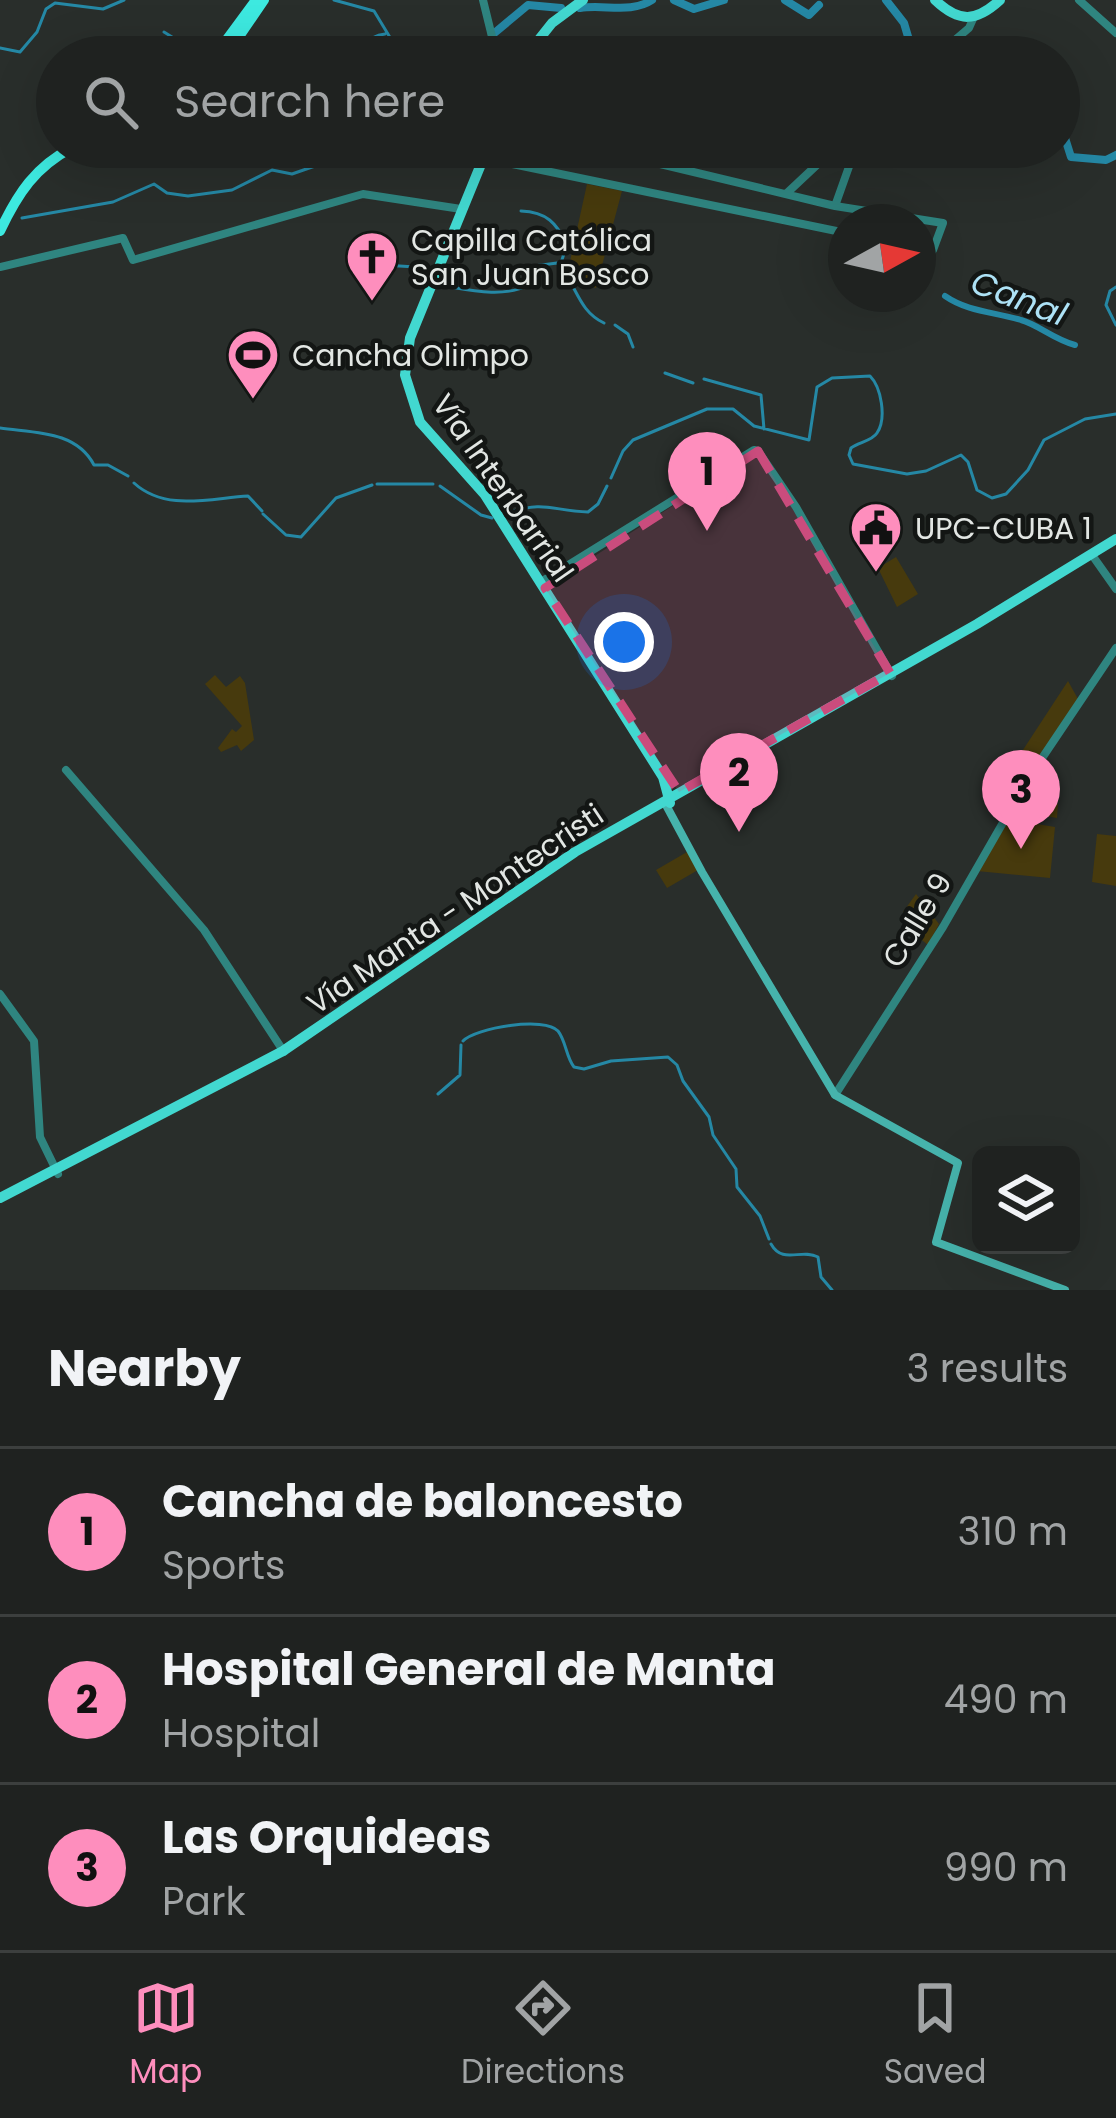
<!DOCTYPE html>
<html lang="en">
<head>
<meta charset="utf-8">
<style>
  body { margin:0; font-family:Poppins,sans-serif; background:#272a29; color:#f1f3f6 }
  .controls { position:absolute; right:36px; bottom:36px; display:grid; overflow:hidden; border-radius:18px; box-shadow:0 12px 48px #0002 }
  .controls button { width:108px; height:108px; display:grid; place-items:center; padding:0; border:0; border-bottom:3px solid #3c3f3e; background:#1f2220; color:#f1f3f6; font:60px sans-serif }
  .compass { position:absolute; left:828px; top:204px; width:108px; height:108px; border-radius:50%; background:#1f2220; box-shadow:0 12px 48px #0002; rotate:82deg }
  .you { position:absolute; left:624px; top:642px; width:42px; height:42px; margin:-30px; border:9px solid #fff; border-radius:50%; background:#1a73e8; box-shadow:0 0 0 18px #1a73e833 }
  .badge { display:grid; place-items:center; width:78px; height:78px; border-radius:50%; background:#fe8ebd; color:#111; font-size:39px; font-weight:700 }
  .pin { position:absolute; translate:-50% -99px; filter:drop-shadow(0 3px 6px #0008) }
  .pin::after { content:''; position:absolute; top:63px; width:42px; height:36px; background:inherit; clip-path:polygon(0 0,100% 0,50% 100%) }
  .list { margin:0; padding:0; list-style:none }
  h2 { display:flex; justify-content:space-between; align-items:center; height:156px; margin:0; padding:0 48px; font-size:51px }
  h2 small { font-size:39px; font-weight:400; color:#a1a4a5 }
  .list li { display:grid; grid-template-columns:78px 1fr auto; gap:36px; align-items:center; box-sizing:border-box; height:168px; padding:0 48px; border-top:3px solid #3c3f3e }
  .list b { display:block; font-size:45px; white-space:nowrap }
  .list p { margin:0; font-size:39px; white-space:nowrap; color:#a1a4a5 }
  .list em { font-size:39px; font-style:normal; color:#a1a4a5 }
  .icon { flex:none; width:66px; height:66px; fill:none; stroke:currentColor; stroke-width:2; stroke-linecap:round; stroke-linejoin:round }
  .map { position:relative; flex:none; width:1116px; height:1290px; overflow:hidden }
  .search { position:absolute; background:#1f2220; box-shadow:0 12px 48px #0002; left:36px; right:36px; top:36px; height:132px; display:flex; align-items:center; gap:30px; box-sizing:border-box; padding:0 42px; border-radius:66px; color:#a1a4a5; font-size:45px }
  .sheet { height:660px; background:#1f2220 }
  nav { display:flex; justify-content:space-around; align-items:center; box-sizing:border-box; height:168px; border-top:3px solid #3c3f3e; background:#1f2220; font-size:33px; color:#a1a4a5 }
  nav a { display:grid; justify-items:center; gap:6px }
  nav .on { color:#fe8ebd }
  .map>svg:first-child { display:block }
  .green { fill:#473a0d }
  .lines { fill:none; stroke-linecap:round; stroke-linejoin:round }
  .stream { stroke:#2588a5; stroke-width:3 }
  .canal { stroke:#2588a5; stroke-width:6 }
  .river { stroke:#2588a5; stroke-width:8 }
  .tertiary { stroke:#2f8580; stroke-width:8 }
  .secondary { stroke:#46b3ac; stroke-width:8 }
  .primary { stroke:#42d8d0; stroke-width:10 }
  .trunk { stroke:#3de9e0; stroke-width:10 }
  .marked { fill:#ca4c7d; fill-opacity:0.2; stroke:#ca4c7d; stroke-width:9; stroke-dasharray:24 15; stroke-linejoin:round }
  .labels { text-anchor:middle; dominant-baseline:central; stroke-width:9; stroke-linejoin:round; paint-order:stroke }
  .poi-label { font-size:30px; fill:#e2e6e3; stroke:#131614; text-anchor:start }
  .street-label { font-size:30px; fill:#e2e6e3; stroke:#131614 }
  .water-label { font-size:33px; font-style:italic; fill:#ade2f6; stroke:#131614 }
</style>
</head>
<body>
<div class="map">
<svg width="1116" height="1290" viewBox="0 0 1116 1290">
  <rect width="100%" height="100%" fill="#292e2b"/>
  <path class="green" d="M587,184l35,7 -26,97 -13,-4 -14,-18z
    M896,557l22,37 -21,13 -19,-39z
    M215,675l11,12 14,-11 5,7 9,57 -13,11 -4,-6 -16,7 -3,-4 14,-19 4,3 6,-6 -37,-42z
    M1068,681l10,18 -49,75 -10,-18z
    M1034,771h8l-2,18 9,2v12l9,1 -1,14 -17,-3 -3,9 18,3 -5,51 -73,-7z
    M1097,834l19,2v50l-24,-4z
    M687,852l11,18 -31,18 -11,-18z
    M916,894l23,30 -11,21 -11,-9 6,-11 -20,-13z"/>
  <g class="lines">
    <path class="stream" d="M334,0l40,11 20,33 28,2 20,11
      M164,32l40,25
      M0,48l20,4 17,-20 9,-23 9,-6 48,6 21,-9
      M338,57c23,-6 28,-21 47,-23
      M460,57l26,-18
      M521,211c26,1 35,12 46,33l-6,19
      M22,218l91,-16 41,-18 13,9 21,3 44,-6 40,-20 20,4 23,-8 24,-19
      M366,264l50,3 13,10
      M438,285c27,4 64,14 91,0l5,-19 23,-3c20,21 20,47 47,60
      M1116,287l-6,4 -4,14 10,20
      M615,325l13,9 5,13
      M665,373l28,10
      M704,379l57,16 3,34
      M0,428c33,5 76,2 94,37h14l20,11
      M611,478l12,-27 10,-11 74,-31h26l21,17 55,14 8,-53 15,-9 38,-2c11,11 17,42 7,57 -5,8 -18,9 -26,15l-2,7 4,9 54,10 19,-3 35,-16 7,7 9,28 15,8 14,-4 22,-24 16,-30 41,-21 31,-5
      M134,483c32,29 76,15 114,13l14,15
      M377,484h56
      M440,486l41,29 11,3
      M507,513c39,-13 45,-2 81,-1l10,-8 9,-18
      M263,514l23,21 15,2 35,-39 36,-13
      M463,1041c12,-13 82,-25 95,-10 8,10 8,26 16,36l10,2 27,-8 57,-4 9,8 6,16 26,36 4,18 23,34 1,18 23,29 9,23
      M438,1094l22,-19 1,-30
      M771,1244c12,21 30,4 47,13l3,20 11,13"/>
    <path class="canal" d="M945,296c23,16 50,16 76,24 18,5 32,19 54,25"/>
    <path class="river" d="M674,0l20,9 30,-9
      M785,0l24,15 10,-10
      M886,0l18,23 10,34
      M580,8c24,-4 51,6 72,-8
      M492,35l36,-30 33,3
      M1059,119l12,38 35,3 10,-5"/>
    <path class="tertiary" d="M483,0l14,57
      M1079,0l37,33
      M935,57l34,-29 4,-9
      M589,147l246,59 108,17 -10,27 -15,-3
      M483,158l363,75
      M787,193l49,-46
      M835,206l21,-59
      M0,267l123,-29 10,22 230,-66 98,15
      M758,451l38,56 96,169
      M1092,555l24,34
      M541,582l213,-132 4,1
      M66,770l138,160 80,122
      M0,994l34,47 6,96 18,37
      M835,1095l108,-168 85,-148 88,-131"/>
    <path class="secondary" d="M666,805l36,67 133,223 123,68 -22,79 129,48"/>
    <path class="primary" d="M935,0c24,23 41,22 65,0
      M525,57l27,-34 31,-23
      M488,147l-78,191 -5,37 15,47 65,73 178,282 7,26
      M0,1198l283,-147 292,-199 402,-228 139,-85"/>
    <path class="trunk" d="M214,57l42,-57
      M225,57l39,-57
      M0,231c18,-38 35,-64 73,-84"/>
  </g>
  <path class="marked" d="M758,451l132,222 -211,119 -134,-204z"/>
  <defs>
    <g id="church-pin" transform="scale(2.7)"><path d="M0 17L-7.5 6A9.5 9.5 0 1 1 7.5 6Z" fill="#fe8ebd" stroke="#131614"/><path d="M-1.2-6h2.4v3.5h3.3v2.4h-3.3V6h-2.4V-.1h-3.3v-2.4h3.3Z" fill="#111"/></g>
    <g id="stadium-pin" transform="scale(2.7)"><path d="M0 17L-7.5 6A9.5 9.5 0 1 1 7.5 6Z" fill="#fe8ebd" stroke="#131614"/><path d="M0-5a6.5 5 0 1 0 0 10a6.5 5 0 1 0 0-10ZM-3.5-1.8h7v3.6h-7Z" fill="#111"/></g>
    <g id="civic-pin" transform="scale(2.7)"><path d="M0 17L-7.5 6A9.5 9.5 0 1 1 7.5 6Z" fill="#fe8ebd" stroke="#131614"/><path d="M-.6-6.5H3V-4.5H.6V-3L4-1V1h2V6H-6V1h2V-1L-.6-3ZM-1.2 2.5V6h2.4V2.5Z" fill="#111"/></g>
  </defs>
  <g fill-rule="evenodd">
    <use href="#church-pin" x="372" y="257"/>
    <use href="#stadium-pin" x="253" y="355"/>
    <use href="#civic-pin" x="876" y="528"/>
  </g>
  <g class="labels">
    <g class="poi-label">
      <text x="411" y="240">Capilla Católica<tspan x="411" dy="34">San Juan Bosco</tspan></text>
      <text x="292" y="355">Cancha Olimpo</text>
      <text x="915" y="528">UPC-CUBA 1</text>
    </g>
    <g class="street-label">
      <text transform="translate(503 488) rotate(55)">Vía Interbarrial</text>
      <text transform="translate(455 909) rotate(-34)">Vía Manta - Montecristi</text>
      <text transform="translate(917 920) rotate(-59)">Calle 9</text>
    </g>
    <g class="water-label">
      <text transform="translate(1019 298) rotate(21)">Canal</text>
    </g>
  </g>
</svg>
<div class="controls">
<button><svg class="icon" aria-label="layers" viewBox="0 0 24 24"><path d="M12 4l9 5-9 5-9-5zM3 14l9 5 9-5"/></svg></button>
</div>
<svg class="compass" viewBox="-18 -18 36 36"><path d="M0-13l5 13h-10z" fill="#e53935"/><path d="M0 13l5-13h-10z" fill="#a1a4a5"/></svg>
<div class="you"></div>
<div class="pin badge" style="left:707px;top:531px">1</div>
<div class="pin badge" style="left:739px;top:832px">2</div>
<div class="pin badge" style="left:1021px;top:849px">3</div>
<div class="search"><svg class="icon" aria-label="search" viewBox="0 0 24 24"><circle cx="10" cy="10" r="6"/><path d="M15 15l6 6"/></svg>Search here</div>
</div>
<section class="sheet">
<h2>Nearby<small>3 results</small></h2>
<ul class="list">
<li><span class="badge">1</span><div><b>Cancha de baloncesto</b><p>Sports</p></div><em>310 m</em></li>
<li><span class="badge">2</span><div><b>Hospital General de Manta</b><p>Hospital</p></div><em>490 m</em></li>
<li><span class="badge">3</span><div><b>Las Orquideas</b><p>Park</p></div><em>990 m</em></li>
</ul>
</section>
<nav>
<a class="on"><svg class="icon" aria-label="map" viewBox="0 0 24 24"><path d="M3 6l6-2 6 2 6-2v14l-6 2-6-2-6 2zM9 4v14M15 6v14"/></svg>Map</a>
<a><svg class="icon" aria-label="directions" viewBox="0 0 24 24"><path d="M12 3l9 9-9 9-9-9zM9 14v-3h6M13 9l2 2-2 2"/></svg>Directions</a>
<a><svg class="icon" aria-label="saved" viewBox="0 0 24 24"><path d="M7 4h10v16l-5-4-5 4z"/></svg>Saved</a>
</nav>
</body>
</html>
